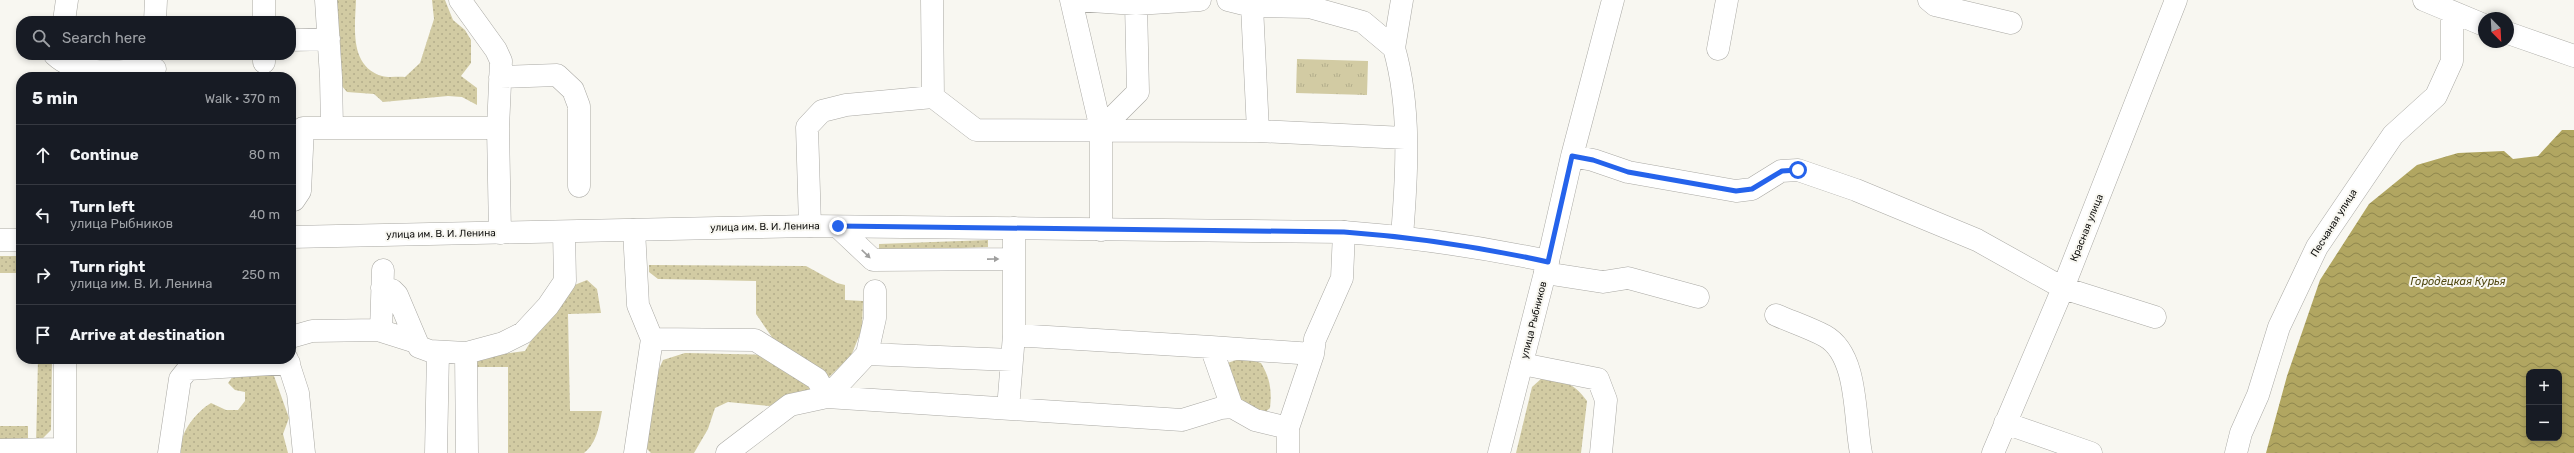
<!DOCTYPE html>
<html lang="en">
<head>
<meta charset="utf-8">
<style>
  body { margin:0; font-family:Rubik,sans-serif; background:#20242c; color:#f1f3f6 }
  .controls { position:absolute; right:12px; bottom:12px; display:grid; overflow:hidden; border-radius:8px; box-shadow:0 2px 6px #0003 }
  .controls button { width:36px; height:36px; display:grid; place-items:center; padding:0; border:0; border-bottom:1px solid #363941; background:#171b24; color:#f1f3f6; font:20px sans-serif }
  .compass { position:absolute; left:2478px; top:12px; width:36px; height:36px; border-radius:50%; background:#171b24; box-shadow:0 2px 6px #0003; rotate:156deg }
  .stop { position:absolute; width:12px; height:12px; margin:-9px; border:3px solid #2563eb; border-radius:50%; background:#fff }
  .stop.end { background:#2563eb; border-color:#fff; box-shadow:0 1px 4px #0008 }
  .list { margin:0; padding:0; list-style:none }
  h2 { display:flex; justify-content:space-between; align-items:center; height:52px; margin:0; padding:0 16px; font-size:17px }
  h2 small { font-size:13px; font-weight:400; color:#9ea1a6 }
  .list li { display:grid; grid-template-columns:26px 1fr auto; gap:12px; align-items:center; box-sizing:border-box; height:60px; padding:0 16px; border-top:1px solid #363941 }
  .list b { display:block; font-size:15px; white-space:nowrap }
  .list p { margin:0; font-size:13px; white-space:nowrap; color:#9ea1a6 }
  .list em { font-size:13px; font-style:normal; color:#9ea1a6 }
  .icon { flex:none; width:22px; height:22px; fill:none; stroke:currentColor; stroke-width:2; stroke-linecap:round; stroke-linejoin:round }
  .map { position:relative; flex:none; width:2574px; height:453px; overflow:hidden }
  .search { position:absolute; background:#171b24; box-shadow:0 2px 6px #0003; left:16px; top:16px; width:280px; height:44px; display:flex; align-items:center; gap:10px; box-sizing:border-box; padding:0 14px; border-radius:16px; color:#9ea1a6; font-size:15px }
  .panel { position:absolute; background:#171b24; box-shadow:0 2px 6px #0003; left:16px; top:72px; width:280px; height:292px; border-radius:16px }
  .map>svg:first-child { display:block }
  .grass { fill:url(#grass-dots) }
  .park { fill:url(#park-tufts) }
  .water { fill:url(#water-waves); fill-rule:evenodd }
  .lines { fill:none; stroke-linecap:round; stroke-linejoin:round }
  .minor-casing { stroke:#aaa9a4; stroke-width:23 }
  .major-casing { stroke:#aaa9a4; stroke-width:23 }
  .minor { stroke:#fff; stroke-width:22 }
  .major { stroke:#fff; stroke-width:22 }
  .oneway { fill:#9f9f9e }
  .route { stroke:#2563eb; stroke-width:5 }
  .labels { text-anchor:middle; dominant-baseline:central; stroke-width:4; stroke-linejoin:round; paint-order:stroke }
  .street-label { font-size:10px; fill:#0f0f0d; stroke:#f8f7f1 }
  .water-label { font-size:11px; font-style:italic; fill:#514913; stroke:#f8f7f1 }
</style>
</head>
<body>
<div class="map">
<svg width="2574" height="453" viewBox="0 0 2574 453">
  <defs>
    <pattern id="grass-dots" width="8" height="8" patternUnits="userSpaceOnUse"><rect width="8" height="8" fill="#d2cba3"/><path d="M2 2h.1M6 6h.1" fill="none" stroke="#b3ad8b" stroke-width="1.8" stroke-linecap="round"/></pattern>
    <pattern id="park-tufts" width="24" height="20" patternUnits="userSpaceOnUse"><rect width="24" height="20" fill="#d2cba3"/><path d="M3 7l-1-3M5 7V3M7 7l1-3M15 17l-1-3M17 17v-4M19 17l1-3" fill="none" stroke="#b3ad8b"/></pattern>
    <pattern id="water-waves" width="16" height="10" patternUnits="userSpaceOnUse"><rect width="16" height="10" fill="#b1a661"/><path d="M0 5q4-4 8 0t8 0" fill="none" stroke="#8e864e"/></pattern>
  </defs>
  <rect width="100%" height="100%" fill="#f8f7f1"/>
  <path class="grass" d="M331,0h25c-1,27 -7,66 26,76 7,2 16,0 23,1l15,-14 14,-44 -2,-19h13l8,20 12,10 6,10v23l-10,13 16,12v17l-15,-8 -14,-1 -65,6 -9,-8 -27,-2 -12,-14z
    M988,240v7l-109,4v-7z
    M0,256h21v17h-21z
    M649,265l157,1 31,17 8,2v15l18,1 -1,28 -11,27 -43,41 -39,9 -41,-4 -13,6 -7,21 -14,24h-43l-6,-6 11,-71 7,-16 22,-7 88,2 3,-12 -20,-29v-33l-98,-2 -9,-7z
    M587,280l10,9 4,24 -33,1 2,97h32c-3,15 -5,32 -18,42h-76v-86h-33l2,-10 48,-6 16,-27 31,-38z
    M1243,358l18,5c9,15 11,27 9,45l-7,6 -18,-2 -21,-48z
    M38,359h14l-1,71 -15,15z
    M266,368l8,8 15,42 -6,16 5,19h-107c-3,-19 15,-41 30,-50l15,7h12l7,-9v-9l-10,-2 -7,-7 5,-7z
    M1542,378c22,2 33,6 45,23l-6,52h-65l16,-66z
    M0,426h28v19h-28z"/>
  <path class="park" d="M1297,59l71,2 -1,34 -71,-2z"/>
  <path class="water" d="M2562,130h12v323h-308l21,-77 33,-96 49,-76 48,-39 41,-12 46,-2 9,8 25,-3zM2529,372h30v66h-30z"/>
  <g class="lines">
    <g class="minor-casing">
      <path id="minor" d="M326,0l5,77 1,51
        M460,0l36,50 5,11 -3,67 2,105
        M932,0l1,97
        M1071,0l30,129v101
        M1076,0l60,4 64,-4
        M1228,0l24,6 57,1 54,15 31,26c17,59 13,127 8,188
        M1929,0l6,5 76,18
        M2424,0l60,25
        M1252,6l6,125
        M64,21l3,-21
        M155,21l1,-21
        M264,21v-21
        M2508,33l66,23
        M291,40l38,-1
        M1394,48l8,-48
        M1718,49l9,-49
        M55,55c26,24 67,15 100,14
        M264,62v-7
        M500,77l57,-2 16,15 6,16v80
        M1101,129l37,-37 -2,-88
        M1572,156l21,4 35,12 108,19 16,-2 29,-18 17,-1 58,20 121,50 86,48 92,29
        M294,200l6,-9 3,-63h195
        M810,226l-3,-99 15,-16 24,-6 87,-8 43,33 282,1 147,7
        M838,227l35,33 141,-1
        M634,230l4,75 14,34 -17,114
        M1548,261l24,-105 41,-156
        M1545,273l58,9 25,-4 70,19
        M382,288l10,2 5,5 22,52 11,4 36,2 1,100
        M1776,315c16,7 34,13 49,21 34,19 29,83 36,117
        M381,331l2,-61
        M1014,335l197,12
        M291,337l21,-6 66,-1 38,12
        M652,339l103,1 62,39 10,18 40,-43 145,6
        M466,353l37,-10 20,-10 25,-27 17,-25 -1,-49
        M867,354l8,-36v-27
        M287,359l11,34 6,60
        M1522,364l76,15 8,21 -5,53
        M188,369l101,-6
        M1232,407l-21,-60 102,7
        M1008,409l6,-74v-107
        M2005,423l86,30
        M1288,428l25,-74 2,-15 27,-61 2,-46
        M0,450l65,-1
        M65,453v-94
        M169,453l11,-74 16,-20
        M436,453l2,-101
        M727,453l63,-48 37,-8 355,23 39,-12 11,-1 23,13 33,8v25
        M1993,453l70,-165 113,-288
        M2236,453l5,-20 17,-38 21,-68 38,-80 76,-112 43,-39 16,-35v-48"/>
    </g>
    <g class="major-casing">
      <path id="major" d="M291,237l519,-11 534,6c69,5 136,15 204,29l-49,192
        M0,240h21"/>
    </g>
    <use href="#minor" class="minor"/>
    <use href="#major" class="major"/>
  </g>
  <defs><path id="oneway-solid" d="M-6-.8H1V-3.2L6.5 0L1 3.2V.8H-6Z"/></defs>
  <g class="oneway">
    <use href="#oneway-solid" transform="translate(866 254) rotate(44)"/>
    <use href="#oneway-solid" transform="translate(993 259) rotate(-1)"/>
  </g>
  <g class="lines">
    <path class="route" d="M838,226l506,6c69,5 136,15 204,30l24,-106 21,4 35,12 108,19 16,-2 30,-18 16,-1"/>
  </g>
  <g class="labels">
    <g class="street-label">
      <text transform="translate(2334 223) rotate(-58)">Песчаная улица</text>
      <text transform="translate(765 227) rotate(-1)">улица им. В. И. Ленина</text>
      <text transform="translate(2087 228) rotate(-68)">Красная улица</text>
      <text transform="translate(441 234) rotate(-1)">улица им. В. И. Ленина</text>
      <text transform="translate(1534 320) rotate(-76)">улица Рыбников</text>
    </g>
    <g class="water-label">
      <text x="2458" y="281">Городецкая Курья</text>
    </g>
  </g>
</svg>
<div class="controls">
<button>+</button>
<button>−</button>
</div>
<svg class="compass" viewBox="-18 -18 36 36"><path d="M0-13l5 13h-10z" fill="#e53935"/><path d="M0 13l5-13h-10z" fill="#9ea1a6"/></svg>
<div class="stop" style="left:1798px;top:170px"></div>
<div class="stop end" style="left:838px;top:226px"></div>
<div class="search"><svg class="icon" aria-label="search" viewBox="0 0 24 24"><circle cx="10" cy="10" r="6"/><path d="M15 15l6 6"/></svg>Search here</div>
<section class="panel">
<h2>5 min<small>Walk · 370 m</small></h2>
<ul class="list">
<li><svg class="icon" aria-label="ahead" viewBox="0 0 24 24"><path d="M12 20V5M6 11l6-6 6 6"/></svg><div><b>Continue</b></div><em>80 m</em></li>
<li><svg class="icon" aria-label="left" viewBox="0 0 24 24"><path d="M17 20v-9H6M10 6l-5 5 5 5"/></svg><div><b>Turn left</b><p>улица Рыбников</p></div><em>40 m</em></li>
<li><svg class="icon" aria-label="right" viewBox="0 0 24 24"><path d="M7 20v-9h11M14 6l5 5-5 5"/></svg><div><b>Turn right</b><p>улица им. В. И. Ленина</p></div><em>250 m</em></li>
<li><svg class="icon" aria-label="arrive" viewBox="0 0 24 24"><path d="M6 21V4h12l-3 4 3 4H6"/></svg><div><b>Arrive at destination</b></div></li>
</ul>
</section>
</div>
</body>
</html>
